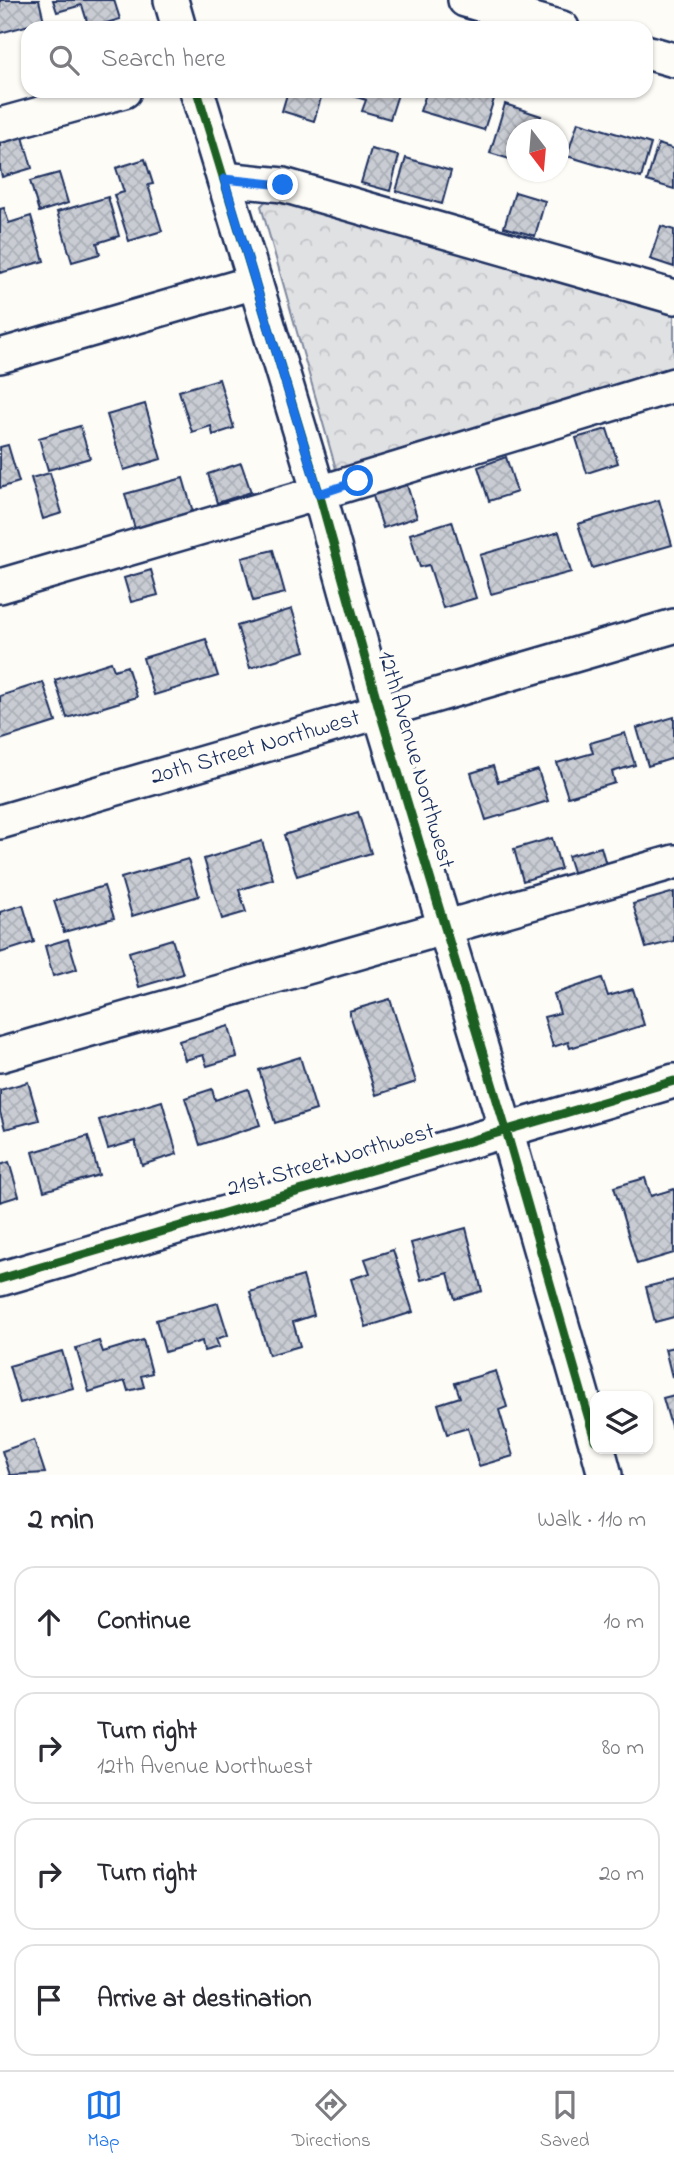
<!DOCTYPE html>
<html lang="en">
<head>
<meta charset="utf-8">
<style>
  body { margin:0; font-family:"Indie Flower",sans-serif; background:#f7f7f7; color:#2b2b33 }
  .controls { position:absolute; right:21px; bottom:21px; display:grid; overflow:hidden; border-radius:14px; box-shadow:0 2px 5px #0004 }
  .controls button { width:63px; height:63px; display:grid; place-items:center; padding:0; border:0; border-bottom:2px solid #e1e1e2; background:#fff; color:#2b2b33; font:35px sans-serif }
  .compass { position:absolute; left:506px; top:119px; width:63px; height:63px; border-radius:50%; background:#fff; box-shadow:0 2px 5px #0004; rotate:164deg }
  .stop { position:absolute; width:21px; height:21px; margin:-16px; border:5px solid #1a73e8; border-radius:50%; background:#fff }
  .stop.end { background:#1a73e8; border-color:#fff; box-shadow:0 2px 7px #0008 }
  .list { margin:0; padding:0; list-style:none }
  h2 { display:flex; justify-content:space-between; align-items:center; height:91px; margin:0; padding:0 28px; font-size:30px }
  h2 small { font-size:23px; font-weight:400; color:#7c7c81 }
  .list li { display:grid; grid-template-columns:46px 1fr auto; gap:21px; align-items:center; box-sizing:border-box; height:112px; margin:0 14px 14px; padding:0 14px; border:2px solid #e1e1e2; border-radius:21px }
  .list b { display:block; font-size:26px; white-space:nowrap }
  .list p { margin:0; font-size:23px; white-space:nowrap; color:#7c7c81 }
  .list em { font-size:23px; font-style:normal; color:#7c7c81 }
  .icon { flex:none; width:38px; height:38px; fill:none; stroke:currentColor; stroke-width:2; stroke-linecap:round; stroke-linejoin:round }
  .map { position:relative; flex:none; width:674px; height:1475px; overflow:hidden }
  .search { position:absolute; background:#fff; box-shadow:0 2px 5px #0004; left:21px; right:21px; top:21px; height:77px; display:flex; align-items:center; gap:18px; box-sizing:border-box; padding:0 24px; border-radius:21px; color:#7c7c81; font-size:26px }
  .sheet { height:595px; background:#fff }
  nav { display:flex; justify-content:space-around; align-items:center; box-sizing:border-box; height:98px; border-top:2px solid #e1e1e2; background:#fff; font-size:19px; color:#7c7c81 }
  nav a { display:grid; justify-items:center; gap:4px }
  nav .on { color:#1a73e8 }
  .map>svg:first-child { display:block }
  .park { fill:url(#park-crowns); stroke:#7e88a0; stroke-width:2 }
  .building { fill:url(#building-cross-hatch); stroke:#1b2f5e; stroke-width:2 }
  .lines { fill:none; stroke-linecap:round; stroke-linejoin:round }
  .minor-casing { stroke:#1b2f5e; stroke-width:38 }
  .minor { stroke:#fdfcf7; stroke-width:33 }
  .cycleway-casing { stroke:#fdfcf7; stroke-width:13 }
  .cycleway { stroke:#1b5e20; stroke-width:9 }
  .route { stroke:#1a73e8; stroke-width:9 }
  .labels { text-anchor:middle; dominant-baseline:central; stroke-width:7; stroke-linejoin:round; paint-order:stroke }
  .street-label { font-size:24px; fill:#1b2f5e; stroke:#fdfcf7 }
</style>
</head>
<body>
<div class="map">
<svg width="674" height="1475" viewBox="0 0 674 1475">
  <defs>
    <pattern id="park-crowns" width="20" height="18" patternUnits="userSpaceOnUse" patternTransform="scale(1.75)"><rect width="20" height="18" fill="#e0e1e3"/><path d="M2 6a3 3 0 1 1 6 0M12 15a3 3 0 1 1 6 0" fill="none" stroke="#c0c1c5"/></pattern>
    <pattern id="building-cross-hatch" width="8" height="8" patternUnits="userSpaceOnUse" patternTransform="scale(1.75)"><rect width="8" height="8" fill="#c9ccd3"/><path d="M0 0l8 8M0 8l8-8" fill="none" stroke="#acb0b8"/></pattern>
  </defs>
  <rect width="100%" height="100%" fill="#fdfcf7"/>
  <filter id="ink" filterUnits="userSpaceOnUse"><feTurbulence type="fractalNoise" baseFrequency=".0143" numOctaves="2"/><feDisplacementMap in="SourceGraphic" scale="14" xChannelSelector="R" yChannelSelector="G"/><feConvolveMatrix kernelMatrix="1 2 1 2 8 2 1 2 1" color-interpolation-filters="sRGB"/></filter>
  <g filter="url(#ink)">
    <path class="park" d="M270,196l404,115v65l-336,100 -77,-270z"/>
    <path class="building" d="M0,0h39l5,21 -44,12z
      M53,0h61l6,19 -31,9 -7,-23 -25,7z
      M288,91h35l-9,30 -32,-10z
      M338,91h61l-9,28 -28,-8 4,-11z
      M427,91h52l16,5 -11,34 -64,-19z
      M505,104l36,12 -4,14h-21v31l-26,-8z
      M578,122l73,22 -10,34 -74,-22z
      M21,130l11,38 -30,9 -2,-8v-33z
      M658,144l16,5v40l-27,-8z
      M371,149l28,7 -9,35 -29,-8z
      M406,158l45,13 -9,33 -46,-13z
      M145,159l8,25 -5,1 14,46 -33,10 -15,-46 10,-3 -8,-24z
      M59,173l9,30 -29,9 -9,-31z
      M515,192l30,9 -10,35 -31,-9z
      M108,197l11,39 -22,7 3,11 -28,8 -15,-50z
      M4,208l5,15 22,-7 13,45 -44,12v-64z
      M661,226l13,4v37l-24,-8z
      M219,379l15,49 -21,7 -2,-9 -19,6 -13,-41z
      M145,404l16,55 -37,11 -17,-55z
      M80,426l10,32 -42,12 -9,-32z
      M607,429l11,34 -31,10 -11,-35z
      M8,445l11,37 -19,6v-41z
      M506,457l11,35 -28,9 -11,-34z
      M241,463l10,29 -34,11 -9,-29z
      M50,473l12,40 -19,6 -12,-41z
      M183,478l10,34 -58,17 -10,-35z
      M406,482l11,35 -34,11 -11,-35z
      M659,500l13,45 -80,23 -14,-44z
      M452,521l24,77 -33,10 -14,-43 -9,2 -10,-33z
      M559,532l12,40 -80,22 -11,-39z
      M273,550l12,43 -32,8 -11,-43z
      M151,570l7,25 -27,7 -7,-24z
      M292,609l13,42 -55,17 -13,-42z
      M206,639l12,37 -64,19 -11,-37z
      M111,662l3,8 13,-4 10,31 -70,21 -12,-38z
      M43,682l13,40 -56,18v-44z
      M674,717v41l-26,8 -11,-38z
      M625,733l10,32 -23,7 3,11 -47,14 -11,-34 36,-10 -3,-10z
      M493,766l5,16 40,-12 10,31 -62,19 -15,-47z
      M358,812l13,41 -74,23 -13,-41z
      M552,838l9,31 -38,12 -9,-32z
      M262,841l11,38 -34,11 7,22 -24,7 -18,-60z
      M601,847l6,21 -32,10 -7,-22z
      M188,859l11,37 -67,20 -11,-38z
      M104,886l10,32 -50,14 -10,-31z
      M674,892v49l-28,7 -13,-44z
      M23,905l11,37 -34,11v-41z
      M68,939l9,30 -24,7 -8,-30z
      M172,939l11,35 -44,13 -10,-35z
      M602,978l6,18 25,-7 11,36 -74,23 -2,-6 -15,5 -9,-30 16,-4 -6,-19z
      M390,999l26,83 -40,13 -27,-84z
      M229,1026l8,31 -30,9 -4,-11 -18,5 -6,-19z
      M300,1057l16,53 -41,13 -16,-53z
      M28,1082l11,38 -34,9 -5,-17v-22z
      M212,1089l3,11 33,-11 12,36 -60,20 -15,-47z
      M162,1101l15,53 -35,11 -7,-24 -27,8 -9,-29z
      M88,1136l11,39 -55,16 -11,-39z
      M9,1162l10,34 -19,6v-37z
      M645,1178l6,18 23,-7v64l-37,11 -23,-77z
      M466,1228l16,63 -27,8 -7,-26 -27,7 -10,-37z
      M393,1250l20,62 -47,15 -15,-48 19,-6 -5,-14z
      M303,1276l11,39 -21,7 7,24 -31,9 -19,-63z
      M674,1280v37l-19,5 -9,-35z
      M218,1303l10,32 -12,4 3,8 -15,4 -2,-10 -37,11 -9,-32z
      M143,1340l9,33 -11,3 3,11 -16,4 -3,-10 -36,11 -13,-44 23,-7 4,11z
      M674,1347v29l-2,1 -7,-28z
      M62,1351l11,37 -53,15 -11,-37z
      M496,1371l11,36 -8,3 14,46 -34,10 -11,-38 -21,6 -9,-30 22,-7 -5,-14z
      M674,1395v38h-1l-10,-35z
      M34,1440l11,33 -35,2 -8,-24z"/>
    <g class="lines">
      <g class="minor-casing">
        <g id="minor">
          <path d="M171,0l8,28"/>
          <path d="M465,0l97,28"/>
          <path d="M646,52l28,8"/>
          <path d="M197,91l122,402 61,219 126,418 89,310"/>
          <path d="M0,125l124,-34"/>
          <path d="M224,179l59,6 391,112"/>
          <path d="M0,356l255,-74"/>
          <path d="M0,586l319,-93 355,-108"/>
          <path id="s1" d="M0,822l674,-196"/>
          <path d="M0,1055l674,-193"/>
          <path d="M0,1279l674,-198"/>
          <path d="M598,1449l7,26"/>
        </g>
      </g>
      <use href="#minor" class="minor"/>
      <g class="cycleway-casing">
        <path id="cycleway" d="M197,91l122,402 61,219 126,418 89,310
          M0,1279l674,-198"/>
      </g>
      <use href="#cycleway" class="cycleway"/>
    </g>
  </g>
  <g class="lines" filter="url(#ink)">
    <path class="route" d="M283,185l-59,-6 95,315 39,-13"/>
  </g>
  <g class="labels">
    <g class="street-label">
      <text stroke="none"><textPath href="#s1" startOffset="266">20th Street Northwest</textPath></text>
      <text transform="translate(415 760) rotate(74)">12th Avenue Northwest</text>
      <text transform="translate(331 1161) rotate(-16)">21st Street Northwest</text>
    </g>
  </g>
</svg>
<div class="controls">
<button><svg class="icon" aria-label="layers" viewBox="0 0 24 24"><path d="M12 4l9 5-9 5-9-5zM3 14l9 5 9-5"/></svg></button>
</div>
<svg class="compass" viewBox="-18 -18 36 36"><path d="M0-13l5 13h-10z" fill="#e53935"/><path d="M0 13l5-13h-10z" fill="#7c7c81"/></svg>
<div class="stop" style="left:358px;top:481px"></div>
<div class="stop end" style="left:283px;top:185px"></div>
<div class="search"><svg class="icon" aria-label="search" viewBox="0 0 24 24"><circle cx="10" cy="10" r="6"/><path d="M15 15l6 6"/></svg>Search here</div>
</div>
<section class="sheet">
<h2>2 min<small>Walk · 110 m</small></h2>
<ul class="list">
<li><svg class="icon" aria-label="ahead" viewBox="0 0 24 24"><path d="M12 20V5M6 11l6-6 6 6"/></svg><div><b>Continue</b></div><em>10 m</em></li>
<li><svg class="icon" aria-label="right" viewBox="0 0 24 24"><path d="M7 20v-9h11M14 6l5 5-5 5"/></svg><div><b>Turn right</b><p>12th Avenue Northwest</p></div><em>80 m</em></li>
<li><svg class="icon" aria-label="right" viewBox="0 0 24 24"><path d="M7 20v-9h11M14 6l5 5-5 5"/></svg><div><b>Turn right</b></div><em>20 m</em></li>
<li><svg class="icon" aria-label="arrive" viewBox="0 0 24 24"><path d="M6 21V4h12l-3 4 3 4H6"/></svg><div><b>Arrive at destination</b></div></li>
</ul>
</section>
<nav>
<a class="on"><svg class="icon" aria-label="map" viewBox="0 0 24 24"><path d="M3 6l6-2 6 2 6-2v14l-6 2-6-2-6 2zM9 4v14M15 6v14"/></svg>Map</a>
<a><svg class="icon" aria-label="directions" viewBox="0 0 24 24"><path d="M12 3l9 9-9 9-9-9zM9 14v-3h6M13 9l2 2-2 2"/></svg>Directions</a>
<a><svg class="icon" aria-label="saved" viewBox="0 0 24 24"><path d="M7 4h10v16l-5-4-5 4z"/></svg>Saved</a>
</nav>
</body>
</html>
